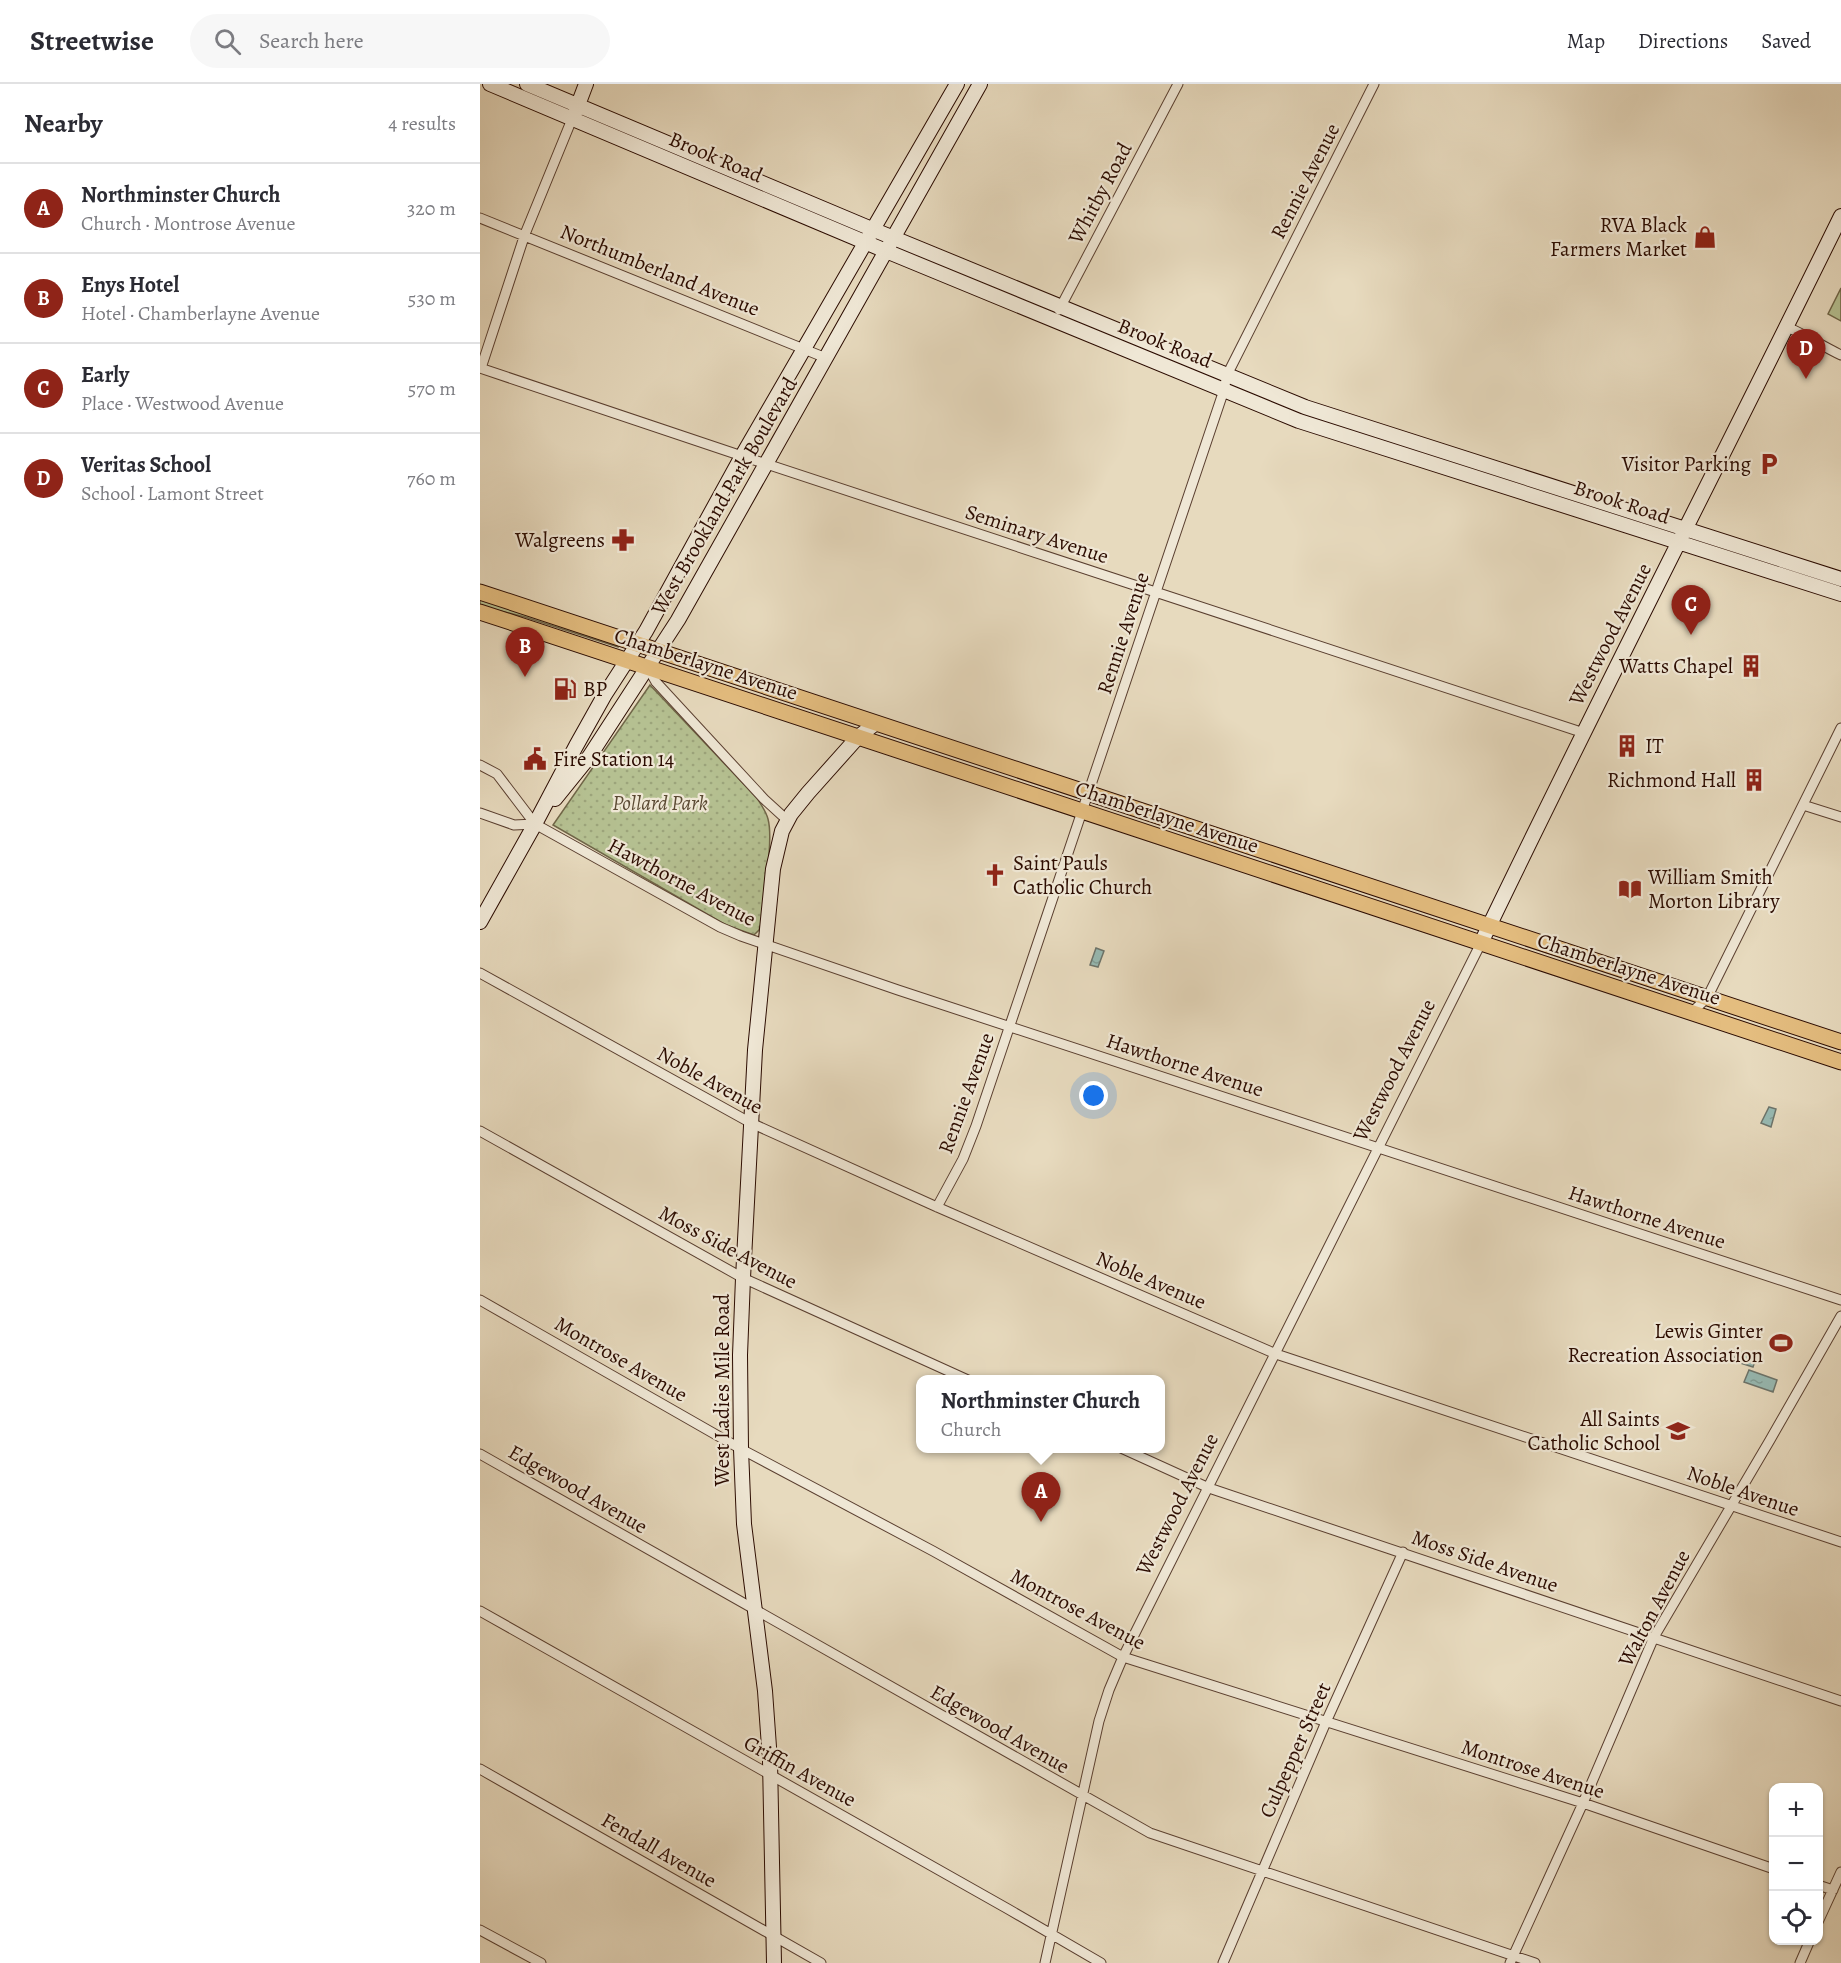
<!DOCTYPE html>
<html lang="en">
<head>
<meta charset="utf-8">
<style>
  body { margin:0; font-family:Alegreya,serif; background:#f7f7f7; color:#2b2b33 }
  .controls { position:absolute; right:18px; bottom:18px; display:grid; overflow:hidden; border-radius:12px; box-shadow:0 2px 4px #0004 }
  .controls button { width:54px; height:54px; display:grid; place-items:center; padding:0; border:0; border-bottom:2px solid #e1e1e2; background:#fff; color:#2b2b33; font:30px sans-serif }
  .you { position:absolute; left:614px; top:1012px; width:21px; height:21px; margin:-15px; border:4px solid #fff; border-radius:50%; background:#1a73e8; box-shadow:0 0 0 9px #1a73e833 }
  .badge { display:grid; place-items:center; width:39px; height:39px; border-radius:50%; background:#8f2418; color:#fff; font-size:20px; font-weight:700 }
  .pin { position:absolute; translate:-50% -50px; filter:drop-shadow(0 2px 3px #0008) }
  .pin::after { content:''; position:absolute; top:32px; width:21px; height:18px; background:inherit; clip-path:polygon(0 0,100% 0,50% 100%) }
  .popup { position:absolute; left:436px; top:1291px; width:249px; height:78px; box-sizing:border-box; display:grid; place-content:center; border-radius:12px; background:#fff; filter:drop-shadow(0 2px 4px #0005); font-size:20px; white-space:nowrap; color:#7c7c81 }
  .popup b { font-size:22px; color:#2b2b33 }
  .popup::after { content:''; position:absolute; left:50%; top:100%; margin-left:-12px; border:12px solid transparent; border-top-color:#fff }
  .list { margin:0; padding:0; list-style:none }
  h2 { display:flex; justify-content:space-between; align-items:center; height:78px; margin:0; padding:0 24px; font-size:26px }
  h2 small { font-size:20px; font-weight:400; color:#7c7c81 }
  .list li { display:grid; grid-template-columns:39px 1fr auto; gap:18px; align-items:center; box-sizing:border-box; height:90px; padding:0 24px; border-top:2px solid #e1e1e2 }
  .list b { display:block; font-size:22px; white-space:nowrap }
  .list p { margin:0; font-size:20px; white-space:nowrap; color:#7c7c81 }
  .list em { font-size:20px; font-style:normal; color:#7c7c81 }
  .icon { flex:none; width:33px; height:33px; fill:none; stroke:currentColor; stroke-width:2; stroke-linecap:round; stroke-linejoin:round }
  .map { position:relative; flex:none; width:1361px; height:1879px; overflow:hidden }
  header { display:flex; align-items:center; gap:36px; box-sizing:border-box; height:84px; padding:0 30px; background:#fff; border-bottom:2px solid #e1e1e2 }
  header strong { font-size:28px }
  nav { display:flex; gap:33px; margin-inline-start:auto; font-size:21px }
  .search { width:420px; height:54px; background:#f7f7f7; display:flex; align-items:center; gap:15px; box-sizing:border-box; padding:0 21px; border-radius:33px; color:#7c7c81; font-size:22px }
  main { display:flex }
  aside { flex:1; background:#fff }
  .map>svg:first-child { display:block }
  .grass { fill:#b5c091; stroke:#706648; stroke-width:1.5 }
  .park { fill:url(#park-dots); stroke:#706648; stroke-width:1.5 }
  .water { fill:url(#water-ripples); stroke:#6c746b; stroke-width:1.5 }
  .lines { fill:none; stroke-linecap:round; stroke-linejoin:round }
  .street-casing { stroke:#5a3f30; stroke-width:11 }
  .secondary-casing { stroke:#2b0b00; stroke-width:16 }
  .primary-casing { stroke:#2b0b00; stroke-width:17 }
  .street { stroke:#efe7d5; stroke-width:9 }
  .secondary { stroke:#efe7d5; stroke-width:14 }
  .primary { stroke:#e4bd7f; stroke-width:15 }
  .labels { text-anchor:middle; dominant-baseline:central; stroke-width:4.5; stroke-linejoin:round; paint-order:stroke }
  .street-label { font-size:21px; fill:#2b0b00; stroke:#efe7d5 }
  .poi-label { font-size:21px; fill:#2b0b00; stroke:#efe7d5; text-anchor:end }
  .park-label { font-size:21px; font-style:italic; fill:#5b4a33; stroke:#efe7d5 }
</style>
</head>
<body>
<header>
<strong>Streetwise</strong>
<div class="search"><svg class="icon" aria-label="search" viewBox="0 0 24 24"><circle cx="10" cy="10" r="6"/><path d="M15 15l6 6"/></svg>Search here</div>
<nav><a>Map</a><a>Directions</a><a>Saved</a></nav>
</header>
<main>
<aside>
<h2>Nearby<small>4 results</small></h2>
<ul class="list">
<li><span class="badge">A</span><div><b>Northminster Church</b><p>Church · Montrose Avenue</p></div><em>320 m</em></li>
<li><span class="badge">B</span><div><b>Enys Hotel</b><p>Hotel · Chamberlayne Avenue</p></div><em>530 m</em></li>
<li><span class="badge">C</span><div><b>Early</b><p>Place · Westwood Avenue</p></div><em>570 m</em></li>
<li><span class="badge">D</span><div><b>Veritas School</b><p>School · Lamont Street</p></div><em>760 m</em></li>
</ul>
</aside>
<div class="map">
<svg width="1361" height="1879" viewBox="0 0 1361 1879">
  <defs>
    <pattern id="park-dots" width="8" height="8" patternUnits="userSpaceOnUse" patternTransform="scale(1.5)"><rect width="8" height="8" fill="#b5c091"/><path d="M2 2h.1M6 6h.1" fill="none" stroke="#9ca47b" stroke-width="1.8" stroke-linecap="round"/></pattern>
    <pattern id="water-ripples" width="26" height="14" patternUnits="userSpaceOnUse" patternTransform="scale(1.5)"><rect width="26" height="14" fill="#97bab3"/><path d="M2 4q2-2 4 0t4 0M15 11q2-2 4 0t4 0" fill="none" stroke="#829f98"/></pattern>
  </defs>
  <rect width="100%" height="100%" fill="#e7dabe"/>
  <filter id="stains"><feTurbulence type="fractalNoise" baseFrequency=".00333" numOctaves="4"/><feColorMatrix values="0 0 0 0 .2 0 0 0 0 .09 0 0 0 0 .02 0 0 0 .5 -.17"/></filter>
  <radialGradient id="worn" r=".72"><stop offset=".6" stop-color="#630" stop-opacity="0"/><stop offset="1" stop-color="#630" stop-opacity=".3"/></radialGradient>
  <path class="grass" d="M1361,204v33l-13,-7z
    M0,514l138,46v3l-93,-30 -45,-11z"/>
  <path class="park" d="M170,601l107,113c4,7 9,13 11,21 6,22 -5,80 -7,105l-2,6 -5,5 -28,-10 -173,-100z"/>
  <path class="water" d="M616,864l8,3 -6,16 -8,-2z
    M1289,1023l7,2 -5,18 -10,-4z
    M1257,1267l19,7 -3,9 -19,-6z
    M1269,1286l28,10 -4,12 -29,-10z"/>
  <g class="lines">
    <g class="street-casing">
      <path id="street" d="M0,134l346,140
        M579,226l119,-226
        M1307,243c19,8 35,19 54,28
        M0,284l262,88 842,277
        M1,284l44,-134 47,-115
        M168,584l8,14 108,117 23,21
        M0,681l17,9 38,50
        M1323,721l38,12
        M0,729l34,12 21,-1 185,103 21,9 157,54 943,310
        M0,889l271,150 186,84 339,147 565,188
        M1212,928l15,-14 134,-270
        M0,1047l263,147 225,102
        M457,1123l26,-48 13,-33 248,-736 3,-15 147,-291
        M0,1216l261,149 192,102 190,106 460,146 191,66
        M641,1364l88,40 632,213
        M0,1370l670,379 385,130
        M0,1527l528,298 93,54
        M0,1685l341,194
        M1338,1801l15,5
        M1338,1838l23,-50
        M0,1846l61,33
        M565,1879l54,-242 10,-31 14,-33 358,-714
        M743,1879l103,-241 77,-170
        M1030,1879l73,-160 71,-166 116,-197 71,-124
        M1320,1879l10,-23"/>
    </g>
    <g class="secondary-casing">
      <path id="secondary" d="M10,0l396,167 413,170 542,173
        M47,0l340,143 438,180 536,172
        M95,29l11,-29
        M75,715l34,-42 89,-137 302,-536
        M0,838l55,-98 41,-78 28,-50 42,-65 96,-175 215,-372
        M1001,859c117,-244 241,-484 360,-727
        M294,1879l-4,-202 -5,-70 -21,-167 -3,-75 -1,-94 3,-77 12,-228 18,-181 9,-38 9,-17 17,-21 50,-56 18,-14"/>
    </g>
    <g class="primary-casing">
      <path id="primary" d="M0,508l1361,450
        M0,528l1361,450"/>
    </g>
    <use href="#street" class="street"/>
    <use href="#secondary" class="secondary"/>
    <use href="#primary" class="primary"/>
  </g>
  <defs>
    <g id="shop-bare" transform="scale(1.8)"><path d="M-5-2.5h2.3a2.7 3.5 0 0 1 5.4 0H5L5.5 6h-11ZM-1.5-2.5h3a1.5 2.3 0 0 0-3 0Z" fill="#8f2418" stroke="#efe7d5" stroke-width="2.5" paint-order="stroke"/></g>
    <g id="parking-bare" transform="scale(1.8)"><path d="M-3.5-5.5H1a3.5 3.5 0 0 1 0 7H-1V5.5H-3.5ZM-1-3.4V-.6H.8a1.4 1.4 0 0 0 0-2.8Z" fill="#8f2418" stroke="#efe7d5" stroke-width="2.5" paint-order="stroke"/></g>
    <g id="pharmacy-bare" transform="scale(1.8)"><path d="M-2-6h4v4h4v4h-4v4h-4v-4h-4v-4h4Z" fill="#8f2418" stroke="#efe7d5" stroke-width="2.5" paint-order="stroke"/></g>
    <g id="building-bare" transform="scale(1.8)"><path d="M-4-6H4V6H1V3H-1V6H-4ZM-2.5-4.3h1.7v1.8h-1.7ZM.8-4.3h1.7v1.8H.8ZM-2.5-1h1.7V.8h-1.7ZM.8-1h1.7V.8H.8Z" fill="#8f2418" stroke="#efe7d5" stroke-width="2.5" paint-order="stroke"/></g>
    <g id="fuel-bare" transform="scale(1.8)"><path d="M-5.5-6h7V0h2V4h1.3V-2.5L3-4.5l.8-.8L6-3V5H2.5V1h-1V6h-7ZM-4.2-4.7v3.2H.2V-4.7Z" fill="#8f2418" stroke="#efe7d5" stroke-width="2.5" paint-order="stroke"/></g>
    <g id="civic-bare" transform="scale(1.8)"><path d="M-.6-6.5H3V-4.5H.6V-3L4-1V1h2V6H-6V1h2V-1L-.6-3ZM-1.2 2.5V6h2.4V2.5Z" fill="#8f2418" stroke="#efe7d5" stroke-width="2.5" paint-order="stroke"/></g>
    <g id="church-bare" transform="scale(1.8)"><path d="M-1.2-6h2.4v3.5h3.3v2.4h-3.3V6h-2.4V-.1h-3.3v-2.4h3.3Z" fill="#8f2418" stroke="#efe7d5" stroke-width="2.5" paint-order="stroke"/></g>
    <g id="library-bare" transform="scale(1.8)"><path d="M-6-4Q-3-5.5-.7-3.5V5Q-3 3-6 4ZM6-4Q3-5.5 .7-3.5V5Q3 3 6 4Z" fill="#8f2418" stroke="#efe7d5" stroke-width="2.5" paint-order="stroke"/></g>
    <g id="stadium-bare" transform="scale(1.8)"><path d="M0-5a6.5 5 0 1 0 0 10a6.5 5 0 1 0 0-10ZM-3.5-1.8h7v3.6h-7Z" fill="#8f2418" stroke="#efe7d5" stroke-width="2.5" paint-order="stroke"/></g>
    <g id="school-bare" transform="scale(1.8)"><path d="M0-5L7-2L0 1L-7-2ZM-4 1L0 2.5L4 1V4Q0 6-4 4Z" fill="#8f2418" stroke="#efe7d5" stroke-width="2.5" paint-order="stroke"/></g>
  </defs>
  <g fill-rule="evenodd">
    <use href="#shop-bare" x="1225" y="153"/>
    <use href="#parking-bare" x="1289" y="380"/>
    <use href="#pharmacy-bare" x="143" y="456"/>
    <use href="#building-bare" x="1271" y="582"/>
    <use href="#fuel-bare" x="85" y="605"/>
    <use href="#building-bare" x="1147" y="662"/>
    <use href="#civic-bare" x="55" y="675"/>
    <use href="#building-bare" x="1274" y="696"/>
    <use href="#church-bare" x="515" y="791"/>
    <use href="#library-bare" x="1150" y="805"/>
    <use href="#stadium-bare" x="1301" y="1259"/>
    <use href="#school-bare" x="1198" y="1347"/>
  </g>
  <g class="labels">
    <g class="street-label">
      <text transform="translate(236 73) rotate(23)">Brook Road</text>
      <text transform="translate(825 97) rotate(-63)">Rennie Avenue</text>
      <text transform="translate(620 109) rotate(-62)">Whitby Road</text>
      <text transform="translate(180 186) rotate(22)">Northumberland Avenue</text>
      <text transform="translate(685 259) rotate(22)">Brook Road</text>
      <text transform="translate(244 412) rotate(-60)">West Brookland Park Boulevard</text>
      <text transform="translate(1142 418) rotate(18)">Brook Road</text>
      <text transform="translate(557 450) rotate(18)">Seminary Avenue</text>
      <text transform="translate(643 549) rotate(-72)">Rennie Avenue</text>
      <text transform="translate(1130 550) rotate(-63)">Westwood Avenue</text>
      <text transform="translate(226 580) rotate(18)">Chamberlayne Avenue</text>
      <text transform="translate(687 733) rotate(18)">Chamberlayne Avenue</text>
      <text transform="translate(202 798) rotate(28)">Hawthorne Avenue</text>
      <text transform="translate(1149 885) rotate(18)">Chamberlayne Avenue</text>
      <text transform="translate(705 981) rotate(18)">Hawthorne Avenue</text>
      <text transform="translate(914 986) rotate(-63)">Westwood Avenue</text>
      <text transform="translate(230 996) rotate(29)">Noble Avenue</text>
      <text transform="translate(486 1009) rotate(-70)">Rennie Avenue</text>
      <text transform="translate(1167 1133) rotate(18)">Hawthorne Avenue</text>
      <text transform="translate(248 1163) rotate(28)">Moss Side Avenue</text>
      <text transform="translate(671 1196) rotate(23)">Noble Avenue</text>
      <text transform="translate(141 1275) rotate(30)">Montrose Avenue</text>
      <text transform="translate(242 1306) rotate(-90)">West Ladies Mile Road</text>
      <text transform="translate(98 1405) rotate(30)">Edgewood Avenue</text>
      <text transform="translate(1263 1407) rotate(19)">Noble Avenue</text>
      <text transform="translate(697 1420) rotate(-63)">Westwood Avenue</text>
      <text transform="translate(1005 1477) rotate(19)">Moss Side Avenue</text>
      <text transform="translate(1174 1524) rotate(-62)">Walton Avenue</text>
      <text transform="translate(598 1525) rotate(28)">Montrose Avenue</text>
      <text transform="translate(520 1645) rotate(30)">Edgewood Avenue</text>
      <text transform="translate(815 1666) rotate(-66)">Culpepper Street</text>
      <text transform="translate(1053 1685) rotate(18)">Montrose Avenue</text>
      <text transform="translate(320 1687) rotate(29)">Griffin Avenue</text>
      <text transform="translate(179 1766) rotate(30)">Fendall Avenue</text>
    </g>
    <g class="poi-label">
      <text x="1207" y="141">RVA Black<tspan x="1207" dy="24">Farmers Market</tspan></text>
      <text x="1271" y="380">Visitor Parking</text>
      <text x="125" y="456">Walgreens</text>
      <text x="1253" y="582">Watts Chapel</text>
      <text x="103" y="605" text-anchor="start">BP</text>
      <text x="1165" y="662" text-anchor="start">IT</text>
      <text x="73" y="675" text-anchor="start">Fire Station 14</text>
      <text x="1256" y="696">Richmond Hall</text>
      <text x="533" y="779" text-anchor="start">Saint Pauls<tspan x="533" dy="24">Catholic Church</tspan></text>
      <text x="1168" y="793" text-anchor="start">William Smith<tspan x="1168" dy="24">Morton Library</tspan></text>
      <text x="1283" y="1247">Lewis Ginter<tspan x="1283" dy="24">Recreation Association</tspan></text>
      <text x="1180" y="1335">All Saints<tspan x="1180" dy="24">Catholic School</tspan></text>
    </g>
    <g class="park-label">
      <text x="180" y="719">Pollard Park</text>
    </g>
  </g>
  <rect width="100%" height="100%" filter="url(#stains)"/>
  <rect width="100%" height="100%" fill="url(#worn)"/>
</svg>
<div class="controls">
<button>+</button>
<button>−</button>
<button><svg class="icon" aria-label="locate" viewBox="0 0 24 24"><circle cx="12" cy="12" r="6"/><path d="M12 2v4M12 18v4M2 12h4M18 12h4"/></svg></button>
</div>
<div class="you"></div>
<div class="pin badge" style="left:561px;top:1438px">A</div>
<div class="popup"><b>Northminster Church</b>Church</div>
<div class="pin badge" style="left:45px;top:593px">B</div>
<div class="pin badge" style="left:1211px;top:551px">C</div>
<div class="pin badge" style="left:1326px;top:295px">D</div>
</div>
</main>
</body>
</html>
